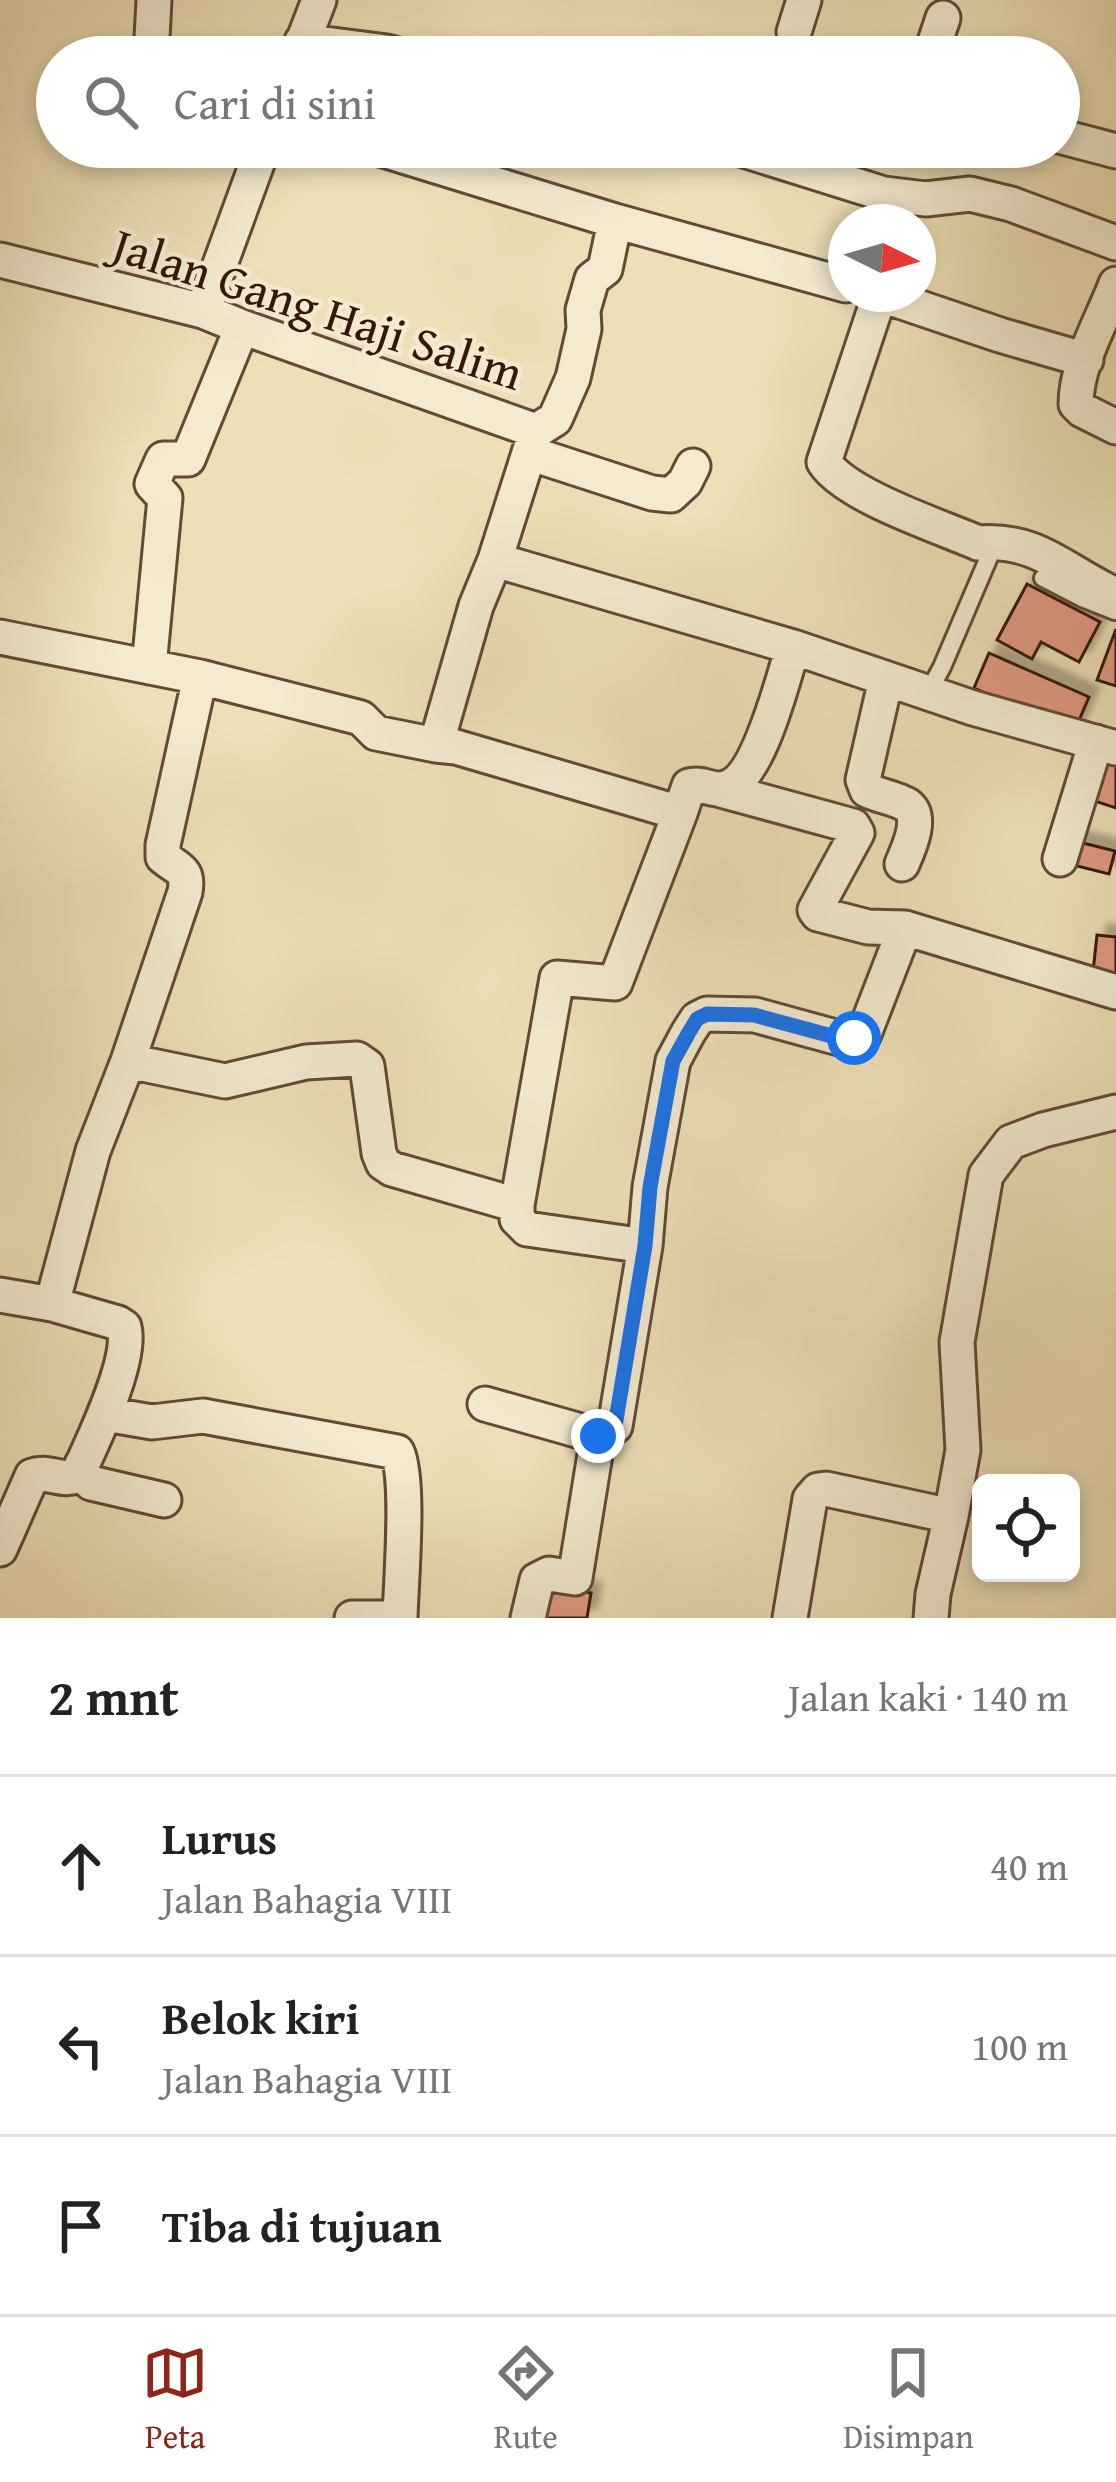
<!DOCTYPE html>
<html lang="id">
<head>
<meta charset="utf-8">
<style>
  body { margin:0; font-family:"Gentium Book Plus",serif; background:#f6f6f6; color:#222 }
  .controls { position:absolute; right:36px; bottom:36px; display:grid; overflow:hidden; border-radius:18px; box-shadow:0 6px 18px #0003 }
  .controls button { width:108px; height:108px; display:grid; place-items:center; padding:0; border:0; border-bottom:3px solid #e0e0e0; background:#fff; color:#222; font:60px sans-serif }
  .compass { position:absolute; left:828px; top:204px; width:108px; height:108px; border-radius:50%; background:#fff; box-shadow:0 6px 18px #0003; rotate:95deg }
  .stop { position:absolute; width:36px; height:36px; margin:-27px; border:9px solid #1a73e8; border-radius:50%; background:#fff }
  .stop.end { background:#1a73e8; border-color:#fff; box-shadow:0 3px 12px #0008 }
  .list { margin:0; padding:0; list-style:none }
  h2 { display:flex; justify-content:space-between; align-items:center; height:156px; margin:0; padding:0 48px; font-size:51px }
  h2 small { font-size:39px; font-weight:400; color:#767676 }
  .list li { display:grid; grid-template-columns:78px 1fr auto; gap:36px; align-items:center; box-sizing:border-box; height:180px; padding:0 48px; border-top:3px solid #e0e0e0 }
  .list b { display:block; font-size:45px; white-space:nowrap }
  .list p { margin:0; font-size:39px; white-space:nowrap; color:#767676 }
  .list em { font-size:39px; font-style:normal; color:#767676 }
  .icon { flex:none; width:66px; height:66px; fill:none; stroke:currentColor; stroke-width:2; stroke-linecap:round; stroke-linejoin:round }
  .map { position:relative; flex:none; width:1116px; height:1618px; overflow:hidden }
  .search { position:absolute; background:#fff; box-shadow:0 6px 18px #0003; left:36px; right:36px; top:36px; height:132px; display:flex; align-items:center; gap:30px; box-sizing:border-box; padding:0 42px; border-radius:66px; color:#767676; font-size:45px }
  .sheet { height:696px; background:#fff }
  nav { display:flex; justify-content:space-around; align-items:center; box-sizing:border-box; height:168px; border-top:3px solid #e0e0e0; background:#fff; font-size:33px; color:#767676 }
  nav a { display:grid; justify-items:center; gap:6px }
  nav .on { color:#8f2418 }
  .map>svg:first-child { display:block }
  .building { fill:#e09981; stroke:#34180b; stroke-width:3; filter:url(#shadow) }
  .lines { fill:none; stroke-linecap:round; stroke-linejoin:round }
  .service-casing { stroke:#624a36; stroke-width:22 }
  .minor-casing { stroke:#624a36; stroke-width:39 }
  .service { stroke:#f3ead0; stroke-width:16 }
  .minor { stroke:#f3ead0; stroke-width:33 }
  .route { stroke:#1a73e8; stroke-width:15 }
  .labels { text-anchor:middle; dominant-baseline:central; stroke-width:9; stroke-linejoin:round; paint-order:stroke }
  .street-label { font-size:48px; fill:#34180b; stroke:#f3ead0 }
</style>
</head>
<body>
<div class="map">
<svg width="1116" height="1618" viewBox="0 0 1116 1618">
  <defs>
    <filter id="shadow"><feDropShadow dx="10" dy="-10" stdDeviation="3" flood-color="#0004"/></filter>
  </defs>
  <rect width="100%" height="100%" fill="#eddfb7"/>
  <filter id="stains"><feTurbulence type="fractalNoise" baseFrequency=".00167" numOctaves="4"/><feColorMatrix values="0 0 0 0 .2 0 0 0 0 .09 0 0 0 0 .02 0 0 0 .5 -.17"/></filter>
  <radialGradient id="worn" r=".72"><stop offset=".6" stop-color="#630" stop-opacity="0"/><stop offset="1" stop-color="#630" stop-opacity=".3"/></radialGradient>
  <path class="building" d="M1027,584l73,38 -21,40 -38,-20 -9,17 -35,-19z
    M1116,629v57l-19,-6z
    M989,653l100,44 -15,35 -100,-44z
    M1100,756l16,6v46l-30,-10z
    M1071,840l44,11 -6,23 -44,-11z
    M1097,935l19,2v37l-23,-2z
    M542,1584l49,9 -4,25h-51z"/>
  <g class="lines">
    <g class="service-casing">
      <path id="service" d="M1043,578l39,20 33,13
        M928,693l14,-26 53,-124"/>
    </g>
    <g class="minor-casing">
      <path id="minor" d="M794,32l10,-32
        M302,41l85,11 19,5
        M151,57l3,-57
        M297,57l22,-57
        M930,57l13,-39
        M1059,136l57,15
        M374,147l241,74 231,64
        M734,147l150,47 42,5 44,-5 41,10 105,39
        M615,221l-10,48 -13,10 -9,31 1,19 -11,49 -18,41 -19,12 -41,129 -19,46 -40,139 20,2 224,66 9,-27c13,-4 24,6 36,2 34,-8 58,-110 68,-141
        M0,260l203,51 39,16 294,104
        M1116,284c-14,37 -40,80 -40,120l6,6 34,17
        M879,294l121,41 86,25
        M880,294l-56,168c22,34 115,64 154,81 61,-5 88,30 138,52
        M203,311l60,-164
        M529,453l123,40 19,2 14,-13 8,-16
        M495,560l298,87 180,61 143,40
        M0,637l200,40 161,41 15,15 60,12
        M149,667l16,-169 -13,-14 11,-25h25l54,-132
        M886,679l-23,101 4,10c12,6 29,8 40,15 17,12 1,45 -5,59
        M721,790l132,36 4,7 -42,77 3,4 50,13 37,1 211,64
        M1060,859l36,-117
        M128,1061l57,-169c4,-23 -6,-22 -22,-35v-12l37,-168
        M645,1246l-118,-17 -10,-10v-14l40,-227 58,5 65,-170
        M0,1295l52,9 66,19 6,4c9,33 -32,116 -47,149 -15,6 -29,-6 -45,0l-32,73
        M52,1304l41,-153 35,-90 97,20 81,-19 51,-3 10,7 12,87 4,10 9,6 125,36
        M485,1404l113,32
        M105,1414l47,8 51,-6 194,36c13,27 4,130 3,166
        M82,1464l2,12 7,7 73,17
        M352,1618h31
        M528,1618l9,-38 12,-6 26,4 23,-142 17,-10 30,-180 5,-59 23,-126 15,-28 9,-14 10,-5 48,1 84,23h15l10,-4 41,-106
        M790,1618l20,-119 8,-9 8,-1 125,27
        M931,1618l2,-24 18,-78 12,-66 -6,-108 29,-167 25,-33 32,-12 73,-18"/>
    </g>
    <use href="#service" class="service"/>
    <use href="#minor" class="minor"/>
  </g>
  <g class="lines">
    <path class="route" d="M598,1436l17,-10 30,-180 5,-59 23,-126 15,-27 9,-15 10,-5 47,1 85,23h15"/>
  </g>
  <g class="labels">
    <g class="street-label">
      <text transform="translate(318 308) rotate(18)">Jalan Gang Haji Salim</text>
    </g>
  </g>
  <rect width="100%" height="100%" filter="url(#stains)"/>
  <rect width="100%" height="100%" fill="url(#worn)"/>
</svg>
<div class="controls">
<button><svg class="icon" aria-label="locate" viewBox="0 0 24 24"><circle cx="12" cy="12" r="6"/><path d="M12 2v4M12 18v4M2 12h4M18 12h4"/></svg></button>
</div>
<svg class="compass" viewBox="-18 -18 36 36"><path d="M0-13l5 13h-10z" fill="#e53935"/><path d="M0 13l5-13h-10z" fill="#767676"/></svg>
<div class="stop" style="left:854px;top:1038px"></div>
<div class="stop end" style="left:598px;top:1436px"></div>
<div class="search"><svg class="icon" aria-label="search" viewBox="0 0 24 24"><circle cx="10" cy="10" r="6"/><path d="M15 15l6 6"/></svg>Cari di sini</div>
</div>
<section class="sheet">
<h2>2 mnt<small>Jalan kaki · 140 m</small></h2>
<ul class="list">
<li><svg class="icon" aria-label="ahead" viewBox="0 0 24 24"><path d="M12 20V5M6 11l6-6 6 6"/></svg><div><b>Lurus</b><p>Jalan Bahagia VIII</p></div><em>40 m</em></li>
<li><svg class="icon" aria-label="left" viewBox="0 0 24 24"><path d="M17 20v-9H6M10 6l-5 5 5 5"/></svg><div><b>Belok kiri</b><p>Jalan Bahagia VIII</p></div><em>100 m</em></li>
<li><svg class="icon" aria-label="arrive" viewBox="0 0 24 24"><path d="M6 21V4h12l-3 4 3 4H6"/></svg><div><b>Tiba di tujuan</b></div></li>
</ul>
</section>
<nav>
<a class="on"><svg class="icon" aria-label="map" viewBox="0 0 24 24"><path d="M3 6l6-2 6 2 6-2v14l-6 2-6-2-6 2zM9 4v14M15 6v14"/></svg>Peta</a>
<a><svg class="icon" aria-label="directions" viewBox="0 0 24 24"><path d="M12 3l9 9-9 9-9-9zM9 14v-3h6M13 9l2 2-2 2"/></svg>Rute</a>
<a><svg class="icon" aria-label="saved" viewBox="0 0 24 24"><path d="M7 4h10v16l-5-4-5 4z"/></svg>Disimpan</a>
</nav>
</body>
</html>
